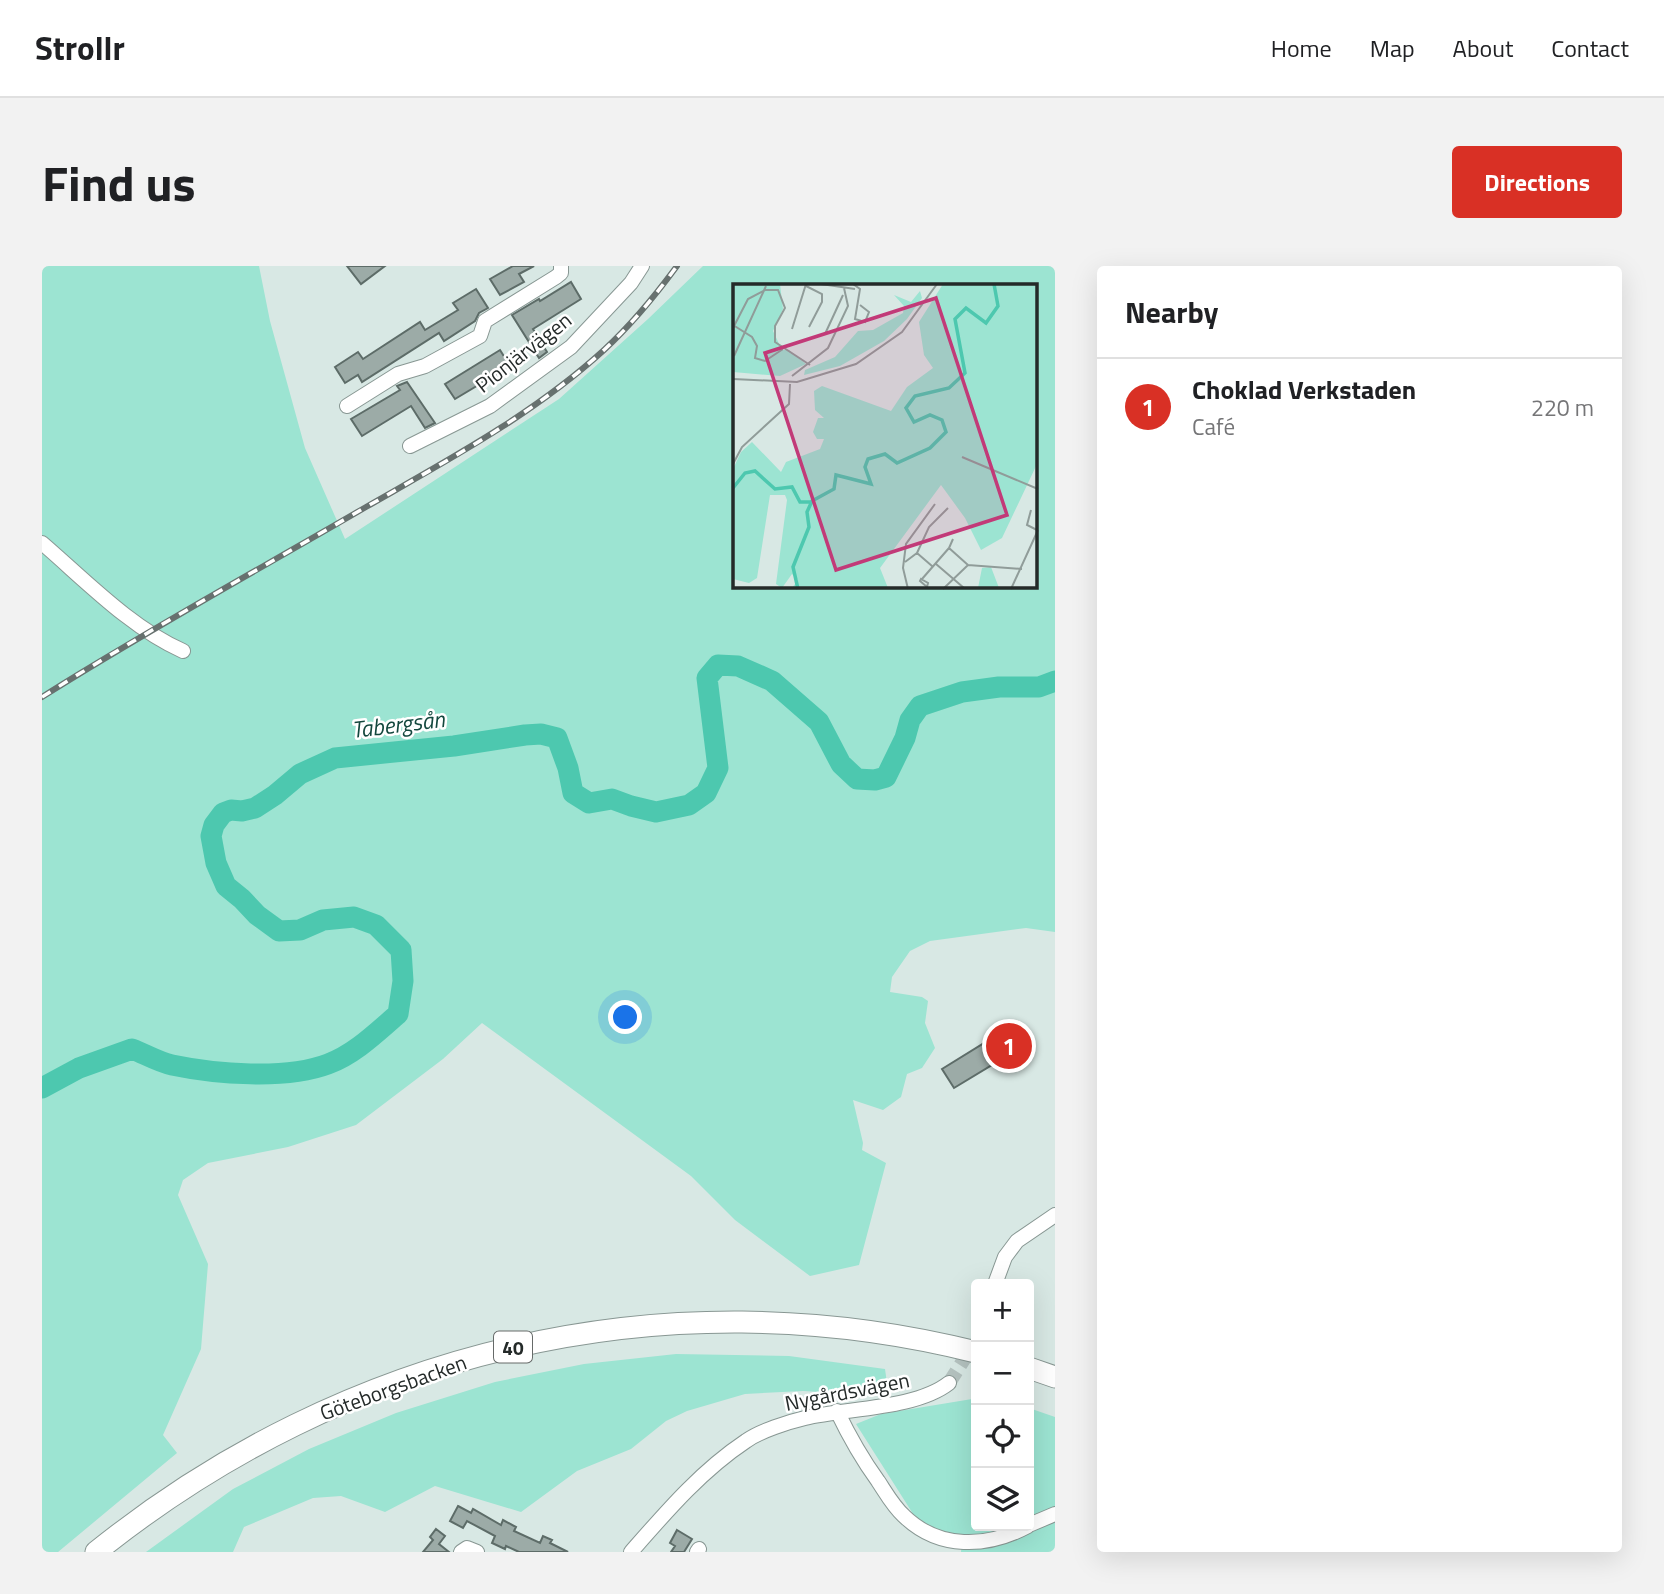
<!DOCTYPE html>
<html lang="en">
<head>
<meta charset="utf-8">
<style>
  body { margin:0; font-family:"Titillium Web",sans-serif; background:#f2f2f2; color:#202124 }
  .controls { position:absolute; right:21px; bottom:21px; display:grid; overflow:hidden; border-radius:7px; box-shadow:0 7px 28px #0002 }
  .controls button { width:63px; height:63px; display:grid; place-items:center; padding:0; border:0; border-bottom:2px solid #e0e0e0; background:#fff; color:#202124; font:35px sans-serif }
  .you { position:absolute; left:584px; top:752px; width:24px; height:24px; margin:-18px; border:5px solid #fff; border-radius:50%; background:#1a73e8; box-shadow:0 0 0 10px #1a73e833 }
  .badge { display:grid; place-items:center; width:46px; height:46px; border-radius:50%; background:#d93025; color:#fff; font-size:23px; font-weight:700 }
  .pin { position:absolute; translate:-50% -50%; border:4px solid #fff; box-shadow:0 2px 7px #0006 }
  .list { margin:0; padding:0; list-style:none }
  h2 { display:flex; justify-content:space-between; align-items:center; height:91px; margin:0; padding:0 28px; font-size:30px }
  h2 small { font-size:23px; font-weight:400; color:#757577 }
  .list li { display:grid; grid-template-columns:46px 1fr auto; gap:21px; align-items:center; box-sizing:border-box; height:98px; padding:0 28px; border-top:2px solid #e0e0e0 }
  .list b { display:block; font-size:26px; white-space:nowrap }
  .list p { margin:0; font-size:23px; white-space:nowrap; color:#757577 }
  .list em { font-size:23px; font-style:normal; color:#757577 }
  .icon { flex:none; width:38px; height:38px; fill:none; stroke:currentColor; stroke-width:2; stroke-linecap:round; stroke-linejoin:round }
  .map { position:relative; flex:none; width:1013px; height:1286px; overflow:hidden; border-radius:7px }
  header { display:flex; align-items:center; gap:42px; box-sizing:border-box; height:98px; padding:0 35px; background:#fff; border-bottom:2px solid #e0e0e0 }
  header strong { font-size:33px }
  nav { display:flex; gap:38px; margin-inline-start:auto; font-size:24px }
  .intro { display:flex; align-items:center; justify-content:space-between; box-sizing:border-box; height:168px; padding:0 42px }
  h1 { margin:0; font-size:49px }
  .button { padding:18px 32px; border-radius:7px; background:#d93025; color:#fff; font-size:24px; font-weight:700 }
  main { display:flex; gap:42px; padding:0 42px }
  aside { flex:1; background:#fff; border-radius:7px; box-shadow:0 7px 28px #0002 }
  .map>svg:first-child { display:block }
  .green { fill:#9ce4d2; fill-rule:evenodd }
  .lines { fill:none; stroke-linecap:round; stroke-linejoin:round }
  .river { stroke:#4dc8af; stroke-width:21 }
  .building { fill:#9caba7; stroke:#5d6c68; stroke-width:2 }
  .minor-tunnel { stroke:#b4c2bf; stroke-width:14; stroke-dasharray:14 7; stroke-linecap:butt }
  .minor-casing { stroke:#889793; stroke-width:16 }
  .highway-casing { stroke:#889793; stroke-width:23 }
  .minor { stroke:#fff; stroke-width:14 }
  .highway { stroke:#fff; stroke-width:21 }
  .rail-casing { stroke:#67716f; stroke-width:6 }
  .rail { stroke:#fff; stroke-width:3.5; stroke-dasharray:10; stroke-linecap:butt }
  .labels { text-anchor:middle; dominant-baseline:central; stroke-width:5; stroke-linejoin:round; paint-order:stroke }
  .shield { fill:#fff; stroke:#666a69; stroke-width:2 }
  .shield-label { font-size:19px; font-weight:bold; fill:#242a29 }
  .street-label { font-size:21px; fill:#242a29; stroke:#fff }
  .water-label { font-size:23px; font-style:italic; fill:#13483e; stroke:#fff }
  .inset-river { fill:none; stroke:#4dc8af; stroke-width:3.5 }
  .inset-road { fill:none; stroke:#909c99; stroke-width:2 }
  .view { fill:#c23a78; fill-opacity:0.15; stroke:#c23a78; stroke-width:3.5 }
  .inset-edge { fill:none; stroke:#242a29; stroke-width:3.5 }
</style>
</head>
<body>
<header>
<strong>Strollr</strong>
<nav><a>Home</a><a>Map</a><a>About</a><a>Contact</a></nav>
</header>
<div class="intro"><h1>Find us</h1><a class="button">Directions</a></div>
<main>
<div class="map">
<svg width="1013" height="1286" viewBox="0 0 1013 1286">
  <rect width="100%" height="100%" fill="#d8e8e4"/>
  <path class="green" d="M0,0h217l11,55 35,127 40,91 214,-140 89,-80 55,-53h352v666l-29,-4 -96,13 -20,10 -18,26 -2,15 32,5 6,4 -3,22 10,25 -13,20 -15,6 -6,23 -18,13 -30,-10 10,43 -1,7 24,13 -27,102 -49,11 -75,-56 -44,-44 -209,-153 -39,36 -87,66 -68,22 -80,16 -25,17 -5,15 30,69 -7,85 -38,86 14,18 -119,99h-16zM693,19h301v301h-301z
    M634,1088l113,2 96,13 3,21 -17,5 -68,-4 -58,3 -58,17 -21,10 -35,28 -54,22 -56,41 -86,-26 -50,26 -44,-16 -28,2 -69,29 -11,25h-87l87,-63 76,-40 87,-36 99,-31 89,-18z
    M930,1133h4v127h53v-118l26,9v135h-94l1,-14 -40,-10 -66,-104 25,-10z"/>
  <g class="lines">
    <path class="river" d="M0,822l37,-20 53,-19c13,5 26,13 40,16 43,9 114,15 156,-1 27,-10 49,-32 70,-50l5,-33 -2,-31 -25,-25 -22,-8 -31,3 -23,10 -21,1 -22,-16 -15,-16 -16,-13 -10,-23 -5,-27 3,-11 9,-12 8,-3 11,1 13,-3 20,-13 25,-21 35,-16 119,-12 71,-11 16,-1 16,4 11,30 5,25 16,10 23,-4 19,7 25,6 33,-7 17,-12 12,-25 -11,-90 11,-13 20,1 34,15 47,41 22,42 16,15 18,1 11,-3 19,-39 5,-18 10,-14 42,-14 37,-5h40l16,-6"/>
  </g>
  <path class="building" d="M305,0h38l-24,18z
    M471,0h21l-15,8 5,8 -24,13 -10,-16z
    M529,16l10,17 -48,30 14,23 -8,6 -27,-43 27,-16 1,2z
    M434,23l12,19 -9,5 -4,8 -31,20 -5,-8 -77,49 -4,-7 -13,8 -10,-16 23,-15 5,7 57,-37 5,8 33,-20 -5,-7z
    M458,84l10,16 -55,33 -10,-15z
    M365,116l28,41 -10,5 -14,-22 -49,30 -11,-17 49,-29 -3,-4z
    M976,756l12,20 -76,46 -12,-19z
    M416,1240l13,7 2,-4 28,16 2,-5 13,7 -2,4 26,12 3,-7 9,4 -2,3 18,9h-49l-13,-6 -1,3 -13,-6 3,-7 -28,-15 -4,7 -13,-7z
    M394,1263l9,7 -6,8 10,8h-26l10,-12 -3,-3z
    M635,1264l15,9 -8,13h-13l4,-6 -5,-3z"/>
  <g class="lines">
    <path class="minor-tunnel" d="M907,1117l24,-38"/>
    <g class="minor-casing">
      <path id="minor" d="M305,140l51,-32 27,-8 55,-30 5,-15 71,-44 5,-4v-7
        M368,180l80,-40 81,-59 60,-64 11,-17
        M0,277c43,37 89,85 141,108
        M953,1018l10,-27 12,-16 38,-26
        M795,1145c12,25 25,48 41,70 8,12 15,25 26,35 35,34 83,32 124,10
        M987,1259l26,-11
        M419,1286l6,-4 10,4
        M589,1286c35,-40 70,-81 115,-111 14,-10 42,-19 59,-23 42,-10 111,-9 144,-35
        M655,1286l2,-3"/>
    </g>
    <g class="highway-casing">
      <path id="highway" d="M987,1102l26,9
        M54,1286c250,-201 568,-278 880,-200"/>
    </g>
    <use href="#minor" class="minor"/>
    <use href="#highway" class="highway"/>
    <g class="rail-casing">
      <path id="rail" d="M0,431c106,-67 216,-127 324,-190 82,-47 168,-93 238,-157 27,-25 51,-54 73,-84"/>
    </g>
    <use href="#rail" class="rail"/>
  </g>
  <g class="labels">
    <rect class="shield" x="452" y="1065.5" width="38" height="31" rx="5"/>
    <g class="shield-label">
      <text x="471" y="1081">40</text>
    </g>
    <g class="street-label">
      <text transform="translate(481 86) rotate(-38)">Pionjärvägen</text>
      <text transform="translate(351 1121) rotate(-20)">Göteborgsbacken</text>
      <text transform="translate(805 1125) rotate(-11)">Nygårdsvägen</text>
    </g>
    <g class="water-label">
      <text transform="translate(356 458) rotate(-7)">Tabergsån</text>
    </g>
  </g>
  <g transform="translate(691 18)">
    <rect width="304" height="304" fill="#d8e8e4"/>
    <path d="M0,0h47l3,25 -10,22 9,19h7l17,14 -26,12 -47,-4zM210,0h94v180l-35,74 -21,12 -16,-32 -24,-33 -61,83 8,20h-96l6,-8 -6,-6 -10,14 -6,-4 11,-84 -2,-5h-15l-13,83 -8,5 -16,-4v-110l8,-17 11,-10 29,30 5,-10 34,-13 4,-10h-7l-4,-7 5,-14h6l-9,-8 -1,-19 8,-5 69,25 16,-24 26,-19 -9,-13 -5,-33zM187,7l2,7 -15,21 -23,22 -44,25 -36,9 1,-5 30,-13 23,-26 15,-1 30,-17 1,-7 -10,-11 17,7zM258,283l8,21h-21l4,-20z" fill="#9ce4d2"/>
    <path class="inset-river" d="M0,204l12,-15 10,-2 20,18 17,-2 8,15h12M65,305l-5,-22 16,-40 -2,-15 5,-11 22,-12 2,-14 35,9 -6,-17 3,-8 17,-5 12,9 33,-15 16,-16 -4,-12 -12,-5 -16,7 -8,-14 9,-12 34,-8 16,-15 -10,-54 11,-11 20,15 12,-17 -4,-22"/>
    <path class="inset-road" d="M88,0l34,5M120,0l7,5 -5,30 10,3 4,-10 -9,-7M73,2l16,8v8l-13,25M0,41l19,12 5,9 -2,12 10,3 18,-12M0,44l15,-29 17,-9h13l7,18 -10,18v16l35,23M59,45l14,-45M92,50l18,-39M1,72l32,-70M59,92l36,-28 20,-42 -4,-18M0,95l64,3 59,-18 46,-32 35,-48M229,173l76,32M0,180l9,-17 47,-43 1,-20M298,226l-4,15 10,5M220,255l-4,9 19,17M184,269l12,-26 19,-19M172,278l12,-9 15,13M203,280l28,24M188,295l7,4 -1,4 -7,-6zM189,295l27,-31M175,305l-5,-21 3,-24 29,-40M210,305l25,-24 54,4M278,305l27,-59"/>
    <path class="view" d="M203,14l71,217 -171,55 -71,-217z"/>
    <rect width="304" height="304" class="inset-edge"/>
  </g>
</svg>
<div class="controls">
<button>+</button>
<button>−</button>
<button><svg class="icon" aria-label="locate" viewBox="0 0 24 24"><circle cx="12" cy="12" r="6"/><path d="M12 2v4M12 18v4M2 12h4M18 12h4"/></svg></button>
<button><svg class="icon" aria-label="layers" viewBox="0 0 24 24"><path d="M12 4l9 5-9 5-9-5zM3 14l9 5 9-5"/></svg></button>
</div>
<div class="you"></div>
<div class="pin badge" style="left:967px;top:780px">1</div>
</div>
<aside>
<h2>Nearby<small></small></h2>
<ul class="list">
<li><span class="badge">1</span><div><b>Choklad Verkstaden</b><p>Café</p></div><em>220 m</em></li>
</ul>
</aside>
</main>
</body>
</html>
